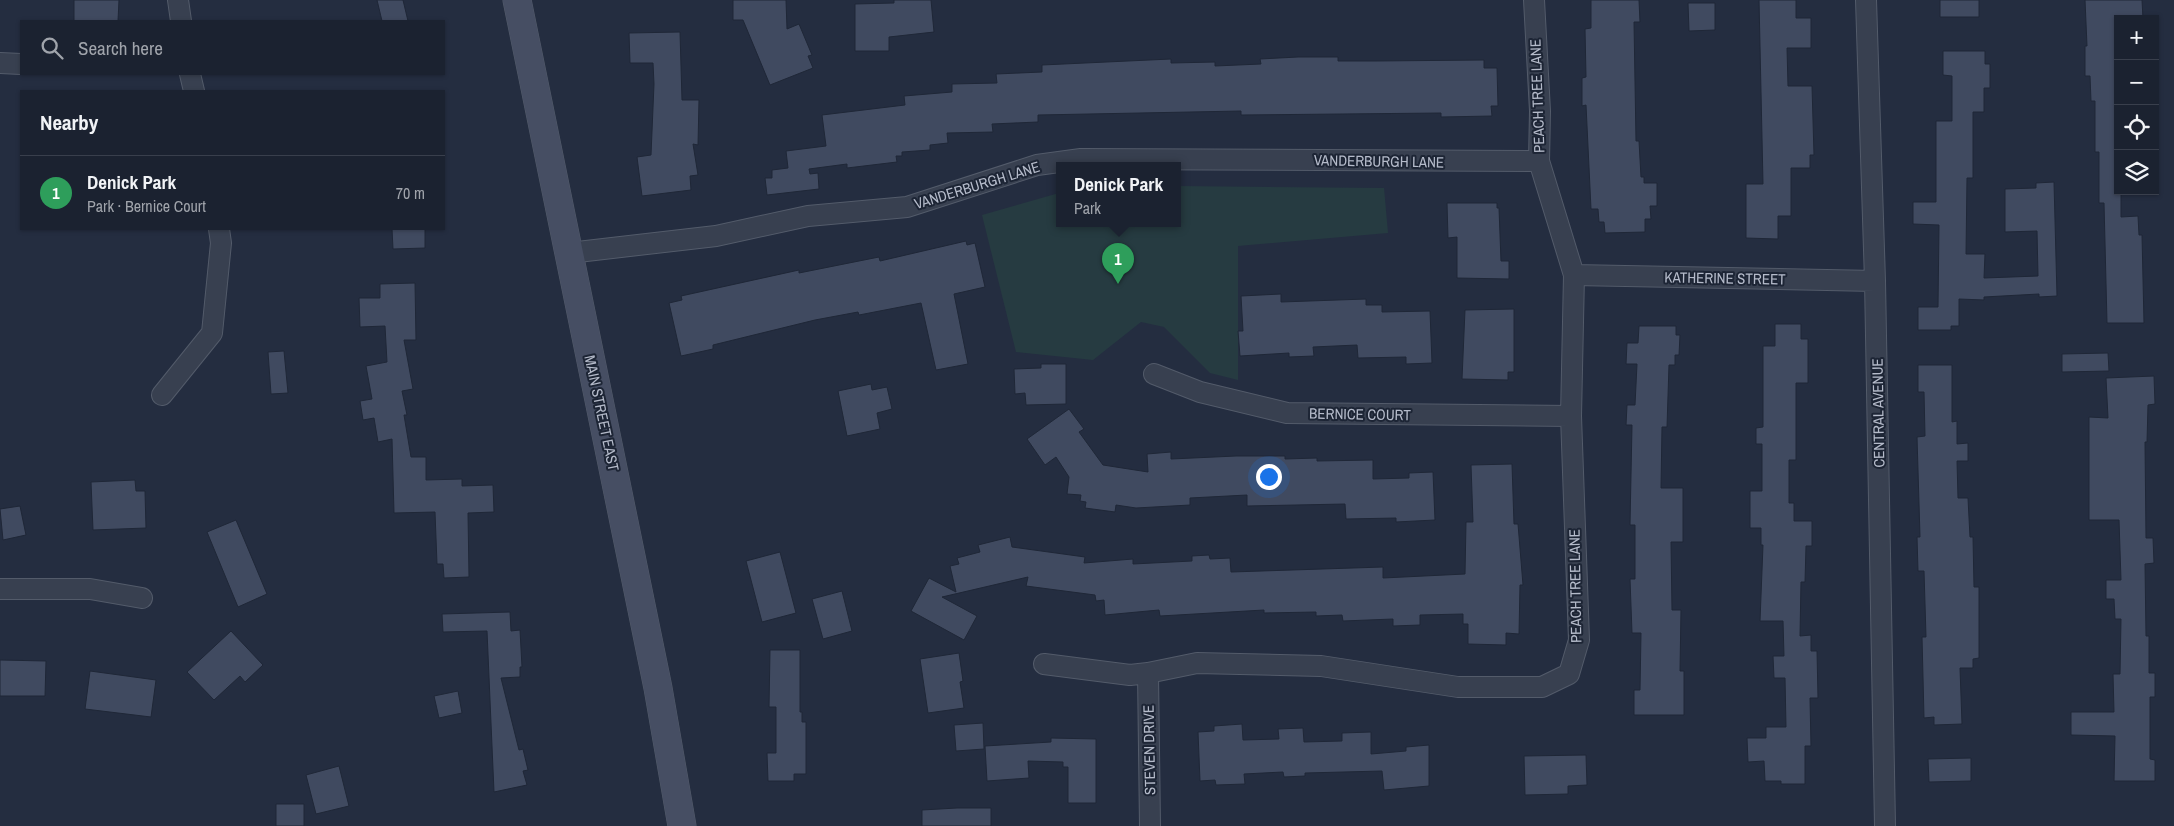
<!DOCTYPE html>
<html lang="en">
<head>
<meta charset="utf-8">
<style>
  body { margin:0; font-family:"Archivo Narrow",sans-serif; background:#242a38; color:#f1f3f6 }
  .controls { position:absolute; right:15px; top:15px; display:grid; overflow:hidden; border-radius:0px; box-shadow:0 1px 4px #0004 }
  .controls button { width:45px; height:45px; display:grid; place-items:center; padding:0; border:0; border-bottom:1px solid #393f4c; background:#1b2230; color:#f1f3f6; font:25px sans-serif }
  .you { position:absolute; left:1268px; top:476px; width:18px; height:18px; margin:-12px; border:4px solid #fff; border-radius:50%; background:#1a73e8; box-shadow:0 0 0 8px #1a73e833 }
  .badge { display:grid; place-items:center; width:32px; height:32px; border-radius:50%; background:#2563eb; color:#fff; font-size:16px; font-weight:700 }
  .pin { position:absolute; translate:-50% -41px; filter:drop-shadow(0 1px 2px #0008) }
  .pin::after { content:''; position:absolute; top:26px; width:18px; height:15px; background:inherit; clip-path:polygon(0 0,100% 0,50% 100%) }
  .popup { position:absolute; left:1056px; top:162px; width:125px; height:65px; box-sizing:border-box; display:grid; place-content:center; border-radius:0px; background:#1b2230; filter:drop-shadow(0 1px 4px #0005); font-size:16px; white-space:nowrap; color:#a0a4ab }
  .popup b { font-size:19px; color:#f1f3f6 }
  .popup::after { content:''; position:absolute; left:50%; top:100%; margin-left:-10px; border:10px solid transparent; border-top-color:#1b2230 }
  .list { margin:0; padding:0; list-style:none }
  h2 { display:flex; justify-content:space-between; align-items:center; height:65px; margin:0; padding:0 20px; font-size:21px }
  h2 small { font-size:16px; font-weight:400; color:#a0a4ab }
  .list li { display:grid; grid-template-columns:32px 1fr auto; gap:15px; align-items:center; box-sizing:border-box; height:75px; padding:0 20px; border-top:1px solid #393f4c }
  .list b { display:block; font-size:19px; white-space:nowrap }
  .list p { margin:0; font-size:16px; white-space:nowrap; color:#a0a4ab }
  .list em { font-size:16px; font-style:normal; color:#a0a4ab }
  .icon { flex:none; width:28px; height:28px; fill:none; stroke:currentColor; stroke-width:2; stroke-linecap:round; stroke-linejoin:round }
  .map { position:relative; flex:none; width:2174px; height:826px; overflow:hidden }
  .search { position:absolute; background:#1b2230; box-shadow:0 1px 4px #0004; left:20px; top:20px; width:425px; height:55px; display:flex; align-items:center; gap:12px; box-sizing:border-box; padding:0 18px; border-radius:0px; color:#a0a4ab; font-size:19px }
  .panel { position:absolute; background:#1b2230; box-shadow:0 1px 4px #0004; left:20px; top:90px; width:425px; height:140px; border-radius:0px }
  .map>svg:first-child { display:block }
  .green { fill:#263b41 }
  .building { fill:#404a60; stroke:#1f2737 }
  .lines { fill:none; stroke-linecap:round; stroke-linejoin:round }
  .minor-casing { stroke:#535b6a; stroke-width:22 }
  .secondary-casing { stroke:#535b6a; stroke-width:29 }
  .minor { stroke:#384050; stroke-width:20 }
  .secondary { stroke:#464e63; stroke-width:28 }
  .labels { text-anchor:middle; dominant-baseline:central; stroke-width:4; stroke-linejoin:round; paint-order:stroke }
  .street-label { font-size:15px; fill:#b5bbca; stroke:#1d2535 }
</style>
</head>
<body>
<div class="map">
<svg width="2174" height="826" viewBox="0 0 2174 826">
  <rect width="100%" height="100%" fill="#242d40"/>
  <path class="green" d="M1177,186l207,2 4,45 -150,13v134l-28,-7 -46,-46 -23,-5 -48,38 -77,-8 -34,-137 77,-22v30h118z"/>
  <path class="building" d="M74,0h45l-1,21h-44z
    M377,0h26l5,21h-26z
    M733,0h53l1,29 12,-5 13,31 -4,1 5,12 -43,17 -27,-65h-10z
    M894,0h37l3,32 -45,5v14h-34v-47l39,-1z
    M1591,0h48l1,22h-6l2,119h3l2,36h3v6h13v23h-7l1,13h-6v13l-40,1 -1,-11h-5l-1,-13h-7l-5,-104 -4,1v-28l4,-1 -1,-48 6,-1z
    M1759,0h37v18h15v30h-24l1,38h24l2,69h-4v13h-19v48h-13v23l-32,-1v-54h17z
    M1940,0h39v17h-39z
    M2085,0h57l1,19h-25v172h3v26l17,-1 1,19h3l2,88h-37l-3,-120h-5v-51h-4v-51h-4l-1,-25h-5v-30h2z
    M1688,3h27v27l-26,1z
    M680,32l2,68h17l-1,45 -5,-1 5,31 -8,1 1,14 -49,6 -5,-39 14,-2 3,-71 -1,-21h-23l-1,-30z
    M1943,51h42v13h5v24h-6v24h-11v66h-6l-1,76h19l-1,24 54,-2 -1,-45 -32,1v-43l31,-1v-5l18,-1 3,114 -18,1v-3l-55,3v3l-25,-1v27h-8v4h-33v-23h20l1,-82 -26,-1v-22h23v-81h16v-45l-9,-1z
    M1298,57h40v4h38l108,-1v8h13l1,38h-7l1,10 -51,1v-4l-200,2v-4l-203,4v7l-46,2 1,8 -46,1 1,10 -18,2v5l-28,2v4h-6l1,6 -50,6v-4l-38,5 1,5 8,-1 1,16 -52,6 -2,-17h7v-8l16,-2 -2,-17 40,-5 -4,-31 83,-10 -1,-9 48,-4v-8l45,-1 -1,-9 46,-2v-7l129,-6v4l44,-1v4l46,-2 -1,-5z
    M1447,203h50v5h2l2,53h8v18l-52,-1v-41l-9,1z
    M392,229h33v19l-32,1z
    M966,241l1,4 8,-2 10,44 -31,7 14,70 -32,6 -15,-67 -62,12 -1,-3 -43,8 -102,25v4l-32,7 -12,-53 13,-3 -1,-4 118,-26v3l80,-16 1,4z
    M415,283l1,57h-12l9,49 -11,2 5,24h-3l7,42h15v23l36,-1v7l31,-1 1,27 -26,1 1,64 -25,1 -1,-14h-6l-2,-52 -41,1 -2,-74 -14,3 -4,-24 -11,2 -3,-19 12,-2 -6,-33 21,-4 -2,-36 -25,1 -1,-29h21v-14z
    M1281,294v8l85,-3v6h16v7l48,-1 2,52 -26,1v-7l-48,1 -1,-13 -44,2 1,9 -25,1v-4l-49,3 -2,-25h5l-2,-35z
    M1514,309v63h-6v8l-46,-1 3,-69z
    M1775,324h26v15h7v44h-12v77h-7v43h5v18h18v25h-6l-1,36h-4l-1,54 11,-1v16h6l1,47h-8l1,48h-6v38h-24v-3h-16l-1,-20 -16,1 -1,-24h19v-11h20l-1,-49h-11l-1,-22h11l-1,-35h-23l3,-76h-2v-17h-11v-37h12v-47h-6v-16l7,-1v-81h12z
    M1639,326h37v9h4l-1,20h-4v10h-6l-2,62h-5l-1,61h22v54h-12l1,68h9l-1,61h4v44h-50v-25h6l1,-57h-9l-2,-54h5v-54h-5l2,-100h-6l1,-20h8l2,-41h-11l1,-21h11z
    M284,351l4,42 -17,1 -3,-42z
    M2108,353l1,18 -47,1v-18z
    M1041,364h25v40l-40,1 -1,-12 -10,1 -1,-25 27,-1z
    M1918,365h34v57l5,-1v23l11,-1v18h-11l1,37h10l2,39h3l1,50h5v71l-6,1v9h-13l2,56 -28,1v-8l-10,1 -2,-81h4l-2,-66h-6l-1,-34h3l-3,-100 8,-1 -1,-44h-6z
    M2154,376l1,28 -7,1 -1,37h-2l1,96h7l1,25 -9,1 1,72h3v37h6v24h-5v62l5,1v21h-41l1,-45 -44,-1v-23h43l-1,-38h7l1,-55h-6l-1,-20h-8v-19h15l-2,-60h-30v-103l19,1 -2,-40z
    M871,384l1,6 15,-3 5,22 -15,4 3,16 -33,7 -9,-45z
    M1069,409l15,20 -5,3 24,33 45,7 -1,-18 24,-2v7l65,-3h49v3l32,-1v3l56,-1v19l36,-1v-5l24,-1 2,48 -39,2v-4l-50,1 -1,-15 -98,2v-11l-57,3v7l-54,3 -20,-3 -1,7 -30,-4 1,-6 -6,-1 1,-6 -14,-1 2,-17 -13,-20 -11,8 -18,-26z
    M1512,464l2,60h4l5,61h-3l-1,49 -13,-1v12l-38,-1v-20h-5v-10l-43,1v10l-27,1v-7l-50,2 -1,-6 -26,1v-4l-52,1v-3l-104,6 -1,-6 -54,5 -1,-15 -8,1 -1,-6 -69,-9 2,-9 -86,20 35,19 -13,24 -53,-29 18,-33 27,14 -6,-26 9,-2 -2,-6 23,-6 -2,-7 32,-8 2,10 73,10 -1,6 49,-4v5l59,-3v-5l17,-1 1,4 20,-1 1,14 152,-5v11l82,-4 1,-52h7l-2,-57z
    M135,480l1,11h9l1,37 -53,2 -2,-48z
    M20,506l6,29 -23,5 -3,-31z
    M236,520l31,74 -29,13 -31,-75z
    M780,552l16,61 -34,9 -16,-61z
    M842,591l10,40 -29,8 -11,-40z
    M510,612l1,19 9,-1 2,37h-2v10l-19,1 18,72 4,-1 5,21 -5,1 4,14 -33,7 -7,-161 -44,1 -1,-18z
    M231,631l32,34 -18,17 -5,-6 -26,24 -27,-28z
    M770,650h30v62h2v10h4v52h-12v7h-26l-1,-28h9v-46h-7z
    M959,653l4,28 -3,1 4,26 -36,5 -8,-54z
    M0,660l46,1 -1,35h-45z
    M90,671l66,9 -5,37 -66,-8z
    M458,691l4,22 -23,5 -5,-22z
    M983,723l1,26 -28,2 -2,-26z
    M1242,724l1,16 36,-1 -1,-10 25,-1 1,14 38,-1v-8l29,-1v22l35,-3v-4l23,-2v41l-45,4 -2,-19 -77,2v3l-21,1 -1,-5 -39,2 1,10 -29,1 -1,-5 -15,1 -2,-49 16,-1v-5z
    M1051,738l45,1v64h-28v-36h-5v-5l-35,-1 1,17 -42,3 -2,-35 66,-4z
    M1586,755l1,30 -19,1v8l-43,1 -1,-39z
    M1971,758v23l-42,1 -1,-23z
    M339,766l10,40 -33,8 -10,-39z
    M276,804h28v22h-28z
    M957,808h34v18h-69v-16z"/>
  <g class="lines">
    <g class="minor-casing">
      <path id="minor" d="M178,0l3,21
        M1866,0l9,281 10,545
        M0,63l21,1
        M190,74l4,17
        M569,253l147,-17 92,-20 99,-9 130,-42 44,-6 458,2
        M1574,275l301,6
        M1154,374l46,18 87,21 284,3
        M162,395l50,-62 9,-90 -2,-14
        M0,589h90l52,9
        M1044,664l86,11 18,-2 49,-10 124,3 137,21h84l27,-13 10,-34 -8,-224 3,-141 -35,-114 1,-50 -6,-111
        M1148,673l2,153"/>
    </g>
    <g class="secondary-casing">
      <path id="secondary" d="M517,0l141,688 24,138"/>
    </g>
    <use href="#minor" class="minor"/>
    <use href="#secondary" class="secondary"/>
  </g>
  <g class="labels">
    <g class="street-label">
      <text transform="translate(1537 96) rotate(-92)">PEACH TREE LANE</text>
      <text transform="translate(1379 161) rotate(1)">VANDERBURGH LANE</text>
      <text transform="translate(977 185) rotate(-17)">VANDERBURGH LANE</text>
      <text transform="translate(1725 278) rotate(1)">KATHERINE STREET</text>
      <text transform="translate(602 413) rotate(78)">MAIN STREET EAST</text>
      <text transform="translate(1878 413) rotate(-91)">CENTRAL AVENUE</text>
      <text transform="translate(1360 414) rotate(1)">BERNICE COURT</text>
      <text transform="translate(1575 586) rotate(-91)">PEACH TREE LANE</text>
      <text transform="translate(1149 750) rotate(-91)">STEVEN DRIVE</text>
    </g>
  </g>
</svg>
<div class="controls">
<button>+</button>
<button>−</button>
<button><svg class="icon" aria-label="locate" viewBox="0 0 24 24"><circle cx="12" cy="12" r="6"/><path d="M12 2v4M12 18v4M2 12h4M18 12h4"/></svg></button>
<button><svg class="icon" aria-label="layers" viewBox="0 0 24 24"><path d="M12 4l9 5-9 5-9-5zM3 14l9 5 9-5"/></svg></button>
</div>
<div class="you"></div>
<div class="pin badge" style="left:1118px;top:284px;background:#2e9e5b">1</div>
<div class="popup"><b>Denick Park</b>Park</div>
<div class="search"><svg class="icon" aria-label="search" viewBox="0 0 24 24"><circle cx="10" cy="10" r="6"/><path d="M15 15l6 6"/></svg>Search here</div>
<section class="panel">
<h2>Nearby<small></small></h2>
<ul class="list">
<li><span class="badge" style="background:#2e9e5b">1</span><div><b>Denick Park</b><p>Park · Bernice Court</p></div><em>70 m</em></li>
</ul>
</section>
</div>
</body>
</html>
